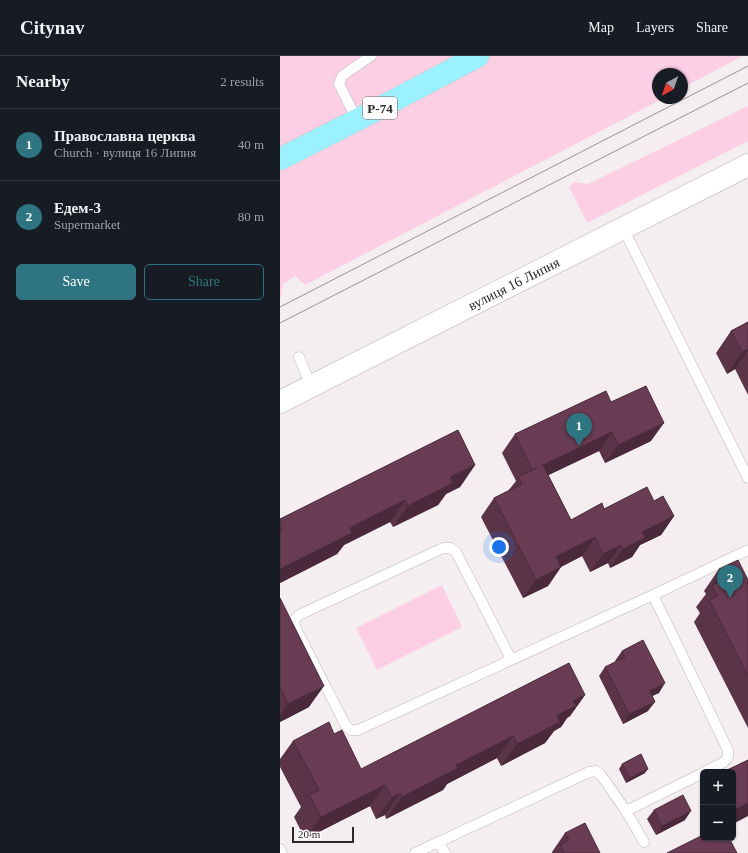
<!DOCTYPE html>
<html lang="en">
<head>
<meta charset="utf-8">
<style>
  body { margin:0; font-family:Georgia,serif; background:#20242c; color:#f1f3f6 }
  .controls { position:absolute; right:12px; bottom:12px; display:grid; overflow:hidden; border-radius:6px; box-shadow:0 1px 3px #0004 }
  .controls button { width:36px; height:36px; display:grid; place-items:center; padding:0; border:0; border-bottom:1px solid #363941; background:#171b24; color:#f1f3f6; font:20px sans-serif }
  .compass { position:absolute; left:372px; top:12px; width:36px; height:36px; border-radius:50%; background:#171b24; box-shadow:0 1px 3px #0004; rotate:220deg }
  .scale { position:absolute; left:12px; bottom:10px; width:62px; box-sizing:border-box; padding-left:4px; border:2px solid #2a2829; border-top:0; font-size:11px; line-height:14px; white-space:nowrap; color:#2a2829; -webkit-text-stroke:3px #fffcfd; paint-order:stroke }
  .you { position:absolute; left:219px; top:491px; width:14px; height:14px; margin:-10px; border:3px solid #fff; border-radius:50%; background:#1a73e8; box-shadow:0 0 0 6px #1a73e833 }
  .badge { display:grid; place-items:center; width:26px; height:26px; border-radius:50%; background:#2e7581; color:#fff; font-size:13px; font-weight:700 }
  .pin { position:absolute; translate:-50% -33px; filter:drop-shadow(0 1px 2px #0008) }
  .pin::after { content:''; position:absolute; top:21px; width:14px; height:12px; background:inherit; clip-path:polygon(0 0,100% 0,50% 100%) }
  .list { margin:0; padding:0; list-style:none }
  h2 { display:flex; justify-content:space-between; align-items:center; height:52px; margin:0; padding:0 16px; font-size:17px }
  h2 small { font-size:13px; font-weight:400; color:#9ea1a6 }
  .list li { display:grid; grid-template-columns:26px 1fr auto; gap:12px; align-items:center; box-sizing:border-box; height:72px; padding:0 16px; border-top:1px solid #363941 }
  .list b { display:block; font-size:15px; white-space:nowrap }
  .list p { margin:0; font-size:13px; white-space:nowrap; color:#9ea1a6 }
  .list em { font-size:13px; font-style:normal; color:#9ea1a6 }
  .actions { display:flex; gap:8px; padding:12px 16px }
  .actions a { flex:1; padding:9px 0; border:1px solid #2e7581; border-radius:6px; text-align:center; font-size:14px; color:#2e7581 }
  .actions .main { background:#2e7581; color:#fff }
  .map { position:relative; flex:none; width:468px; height:797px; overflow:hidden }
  header { display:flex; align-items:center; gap:24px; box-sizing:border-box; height:56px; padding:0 20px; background:#171b24; border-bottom:1px solid #363941 }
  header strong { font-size:19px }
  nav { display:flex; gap:22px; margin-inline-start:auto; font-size:14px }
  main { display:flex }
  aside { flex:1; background:#171b24 }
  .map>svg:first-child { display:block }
  .green { fill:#fccfe4 }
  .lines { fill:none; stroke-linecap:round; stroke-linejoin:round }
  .service-casing { stroke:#bcb7b9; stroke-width:11 }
  .tertiary-casing { stroke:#bcb7b9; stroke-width:23 }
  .primary-casing { stroke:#cccbcc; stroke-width:23 }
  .service { stroke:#fff; stroke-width:10 }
  .tertiary { stroke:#fff; stroke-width:22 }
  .primary { stroke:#9bf1fe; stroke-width:22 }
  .tram { stroke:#989496; stroke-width:1 }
  .wall { fill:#5b3447 }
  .shaded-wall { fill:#4a2a3a }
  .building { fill:#6a3c53; stroke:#4a2a3a }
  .labels { text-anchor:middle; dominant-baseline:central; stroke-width:4; stroke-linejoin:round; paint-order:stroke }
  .shield { fill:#fffcfd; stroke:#6a6869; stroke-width:1 }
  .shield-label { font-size:13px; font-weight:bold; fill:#2a2829 }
  .street-label { font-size:14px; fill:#2a2829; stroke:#fffcfd }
</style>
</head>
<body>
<header>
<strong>Citynav</strong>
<nav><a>Map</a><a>Layers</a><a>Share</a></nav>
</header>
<main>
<aside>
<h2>Nearby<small>2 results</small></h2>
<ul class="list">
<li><span class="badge">1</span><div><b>Православна церква</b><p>Church · вулиця 16 Липня</p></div><em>40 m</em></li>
<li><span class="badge">2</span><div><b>Едем-3</b><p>Supermarket</p></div><em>80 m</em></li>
</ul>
<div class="actions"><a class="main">Save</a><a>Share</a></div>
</aside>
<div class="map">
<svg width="468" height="797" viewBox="0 0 468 797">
  <rect width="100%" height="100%" fill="#f4eef0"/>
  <path class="green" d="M0,0h463l-61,32v-14h-24v24h6l-359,187 -10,-9 -12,8 -2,14 -1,1z
    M468,50v35l-161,82 -18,-36 6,-5 13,2z
    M162,529l20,42 -85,43 -21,-42z"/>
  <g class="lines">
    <g class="service-casing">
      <path id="service" d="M77,64l-18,-36 3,-8 29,-20
        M343,172l125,250
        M19,301l12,29
        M373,539l75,155v7l-4,5 -20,10
        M231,603l-55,-107 -6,-4h-7l-144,67 -5,5 1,7 51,99 5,4h7l295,-135 95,-45
        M346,755l77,-38
        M159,787l6,10
        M0,793l2,4
        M135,797l174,-81 7,-1 5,4 25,36 18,31"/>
    </g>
    <g class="tertiary-casing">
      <g id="tertiary">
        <path id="s1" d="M0,346l468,-237"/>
      </g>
    </g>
    <g class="primary-casing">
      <path id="primary" d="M0,103l77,-39 121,-64"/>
    </g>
    <use href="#service" class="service"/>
    <use href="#tertiary" class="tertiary"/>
    <use href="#primary" class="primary"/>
    <path class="tram" d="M0,251l468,-241
      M0,267l468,-240"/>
  </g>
  <path class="wall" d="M468,266v73l-13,-26 -8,5 -11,-21 15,-22z
    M331,346l40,39 -46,22 -6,-12 -51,24 23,45 33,-11 50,-8 20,15 -13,19 -21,10 -8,12 -22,11 -2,-5 -18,9 -8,-16 -21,11 -13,19 -25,12 -42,-81 13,-19 14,-7 8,-10 -14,-28 13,-19z
    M195,409l-15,22 -14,7 -8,11 -45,22 -3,-5 -46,23 -7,9 -57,29v-64z
    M439,513l29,11v148l-54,-106 6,-9 -4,-6 10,-13 -2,-3z
    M0,542l29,109 -29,15z
    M342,595l37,42 -7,3 -4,15 -25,13 -24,-48 6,-9 11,-5 -1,-1z
    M305,639l-15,21 -3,2 -6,9 -7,4 -9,12 -44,23 -4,-8 -50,26 -4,6 -57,29 -1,-4 -9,4 -6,-13 -65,33 -11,-22 7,-10 -21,-40v-8l13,-18 41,-7 27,35z
    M342,708l23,9 -19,10 -7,-14z
    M374,754l31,10 -29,15 -9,-16z
    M285,777l35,20h-48v-1z"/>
  <path class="shaded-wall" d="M468,293v1l-13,19 -8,5 15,-22z
    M384,367l-13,18 -46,22 13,-18z
    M332,376l-13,19 -69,33 13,-19z
    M195,409l-15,22 -14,7 -8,11 -45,22 15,-21 42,-29z
    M125,444l-15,22 -46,23 -7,9 -57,29v-14l70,-41z
    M394,460l-13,19 -21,10 -8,12 -22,11 13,-19 19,-17z
    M315,481l-13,19 -39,20 13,-19z
    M341,489l-13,18 -18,9 13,-18z
    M281,511l-13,19 -25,12 13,-18z
    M385,627l-6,10 -16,7 7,-9z
    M44,630l-15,21 -29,15v-7l8,-11z
    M305,639l-15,21 -3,2 -6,9 -7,4 -9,12 -44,23 16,-22 40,-29 16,-14z
    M375,646l-7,9 -25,13 6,-10z
    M233,680l-16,22 -50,26 -4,6 -57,29 16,-22 54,-32z
    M368,713l-3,4 -19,10 4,-5z
    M105,729l-15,21 -65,33 16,-22z
    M120,737l-15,22 -9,4 16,-21z
    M468,747v13l-15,8v-12l2,-3z
    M411,755l-6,9 -29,15 6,-9z"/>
  <path class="building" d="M468,266v27l-6,3 -11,-21z
    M366,330l18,37 -46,22 -6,-13 -69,33 28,55 31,-17 2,6 43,-22 7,14 9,-5 11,20 -32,16 3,6 -22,11 -2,-4 -18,9 -8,-17 -39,20 5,10 -25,13 -42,-82 28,-14 -4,-7 19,-9 -5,2 -17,-36 91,-43 5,11z
    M178,374l17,35 -25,12 3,6 -45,23 -3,-6 -55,28 2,5 -72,36v-38l2,-1 -2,-4v-7z
    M458,504l10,20v96l-39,-76 8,-4 -5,-11 12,-6 -5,-10z
    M0,542l44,88 -36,18 -8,-17z
    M363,584l22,43 -15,8 5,11 -26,12 -24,-47 20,-10 -3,-6z
    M289,607l16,32 -12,6 3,5 -19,9 3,7 -43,22 -4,-8 -57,29 2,3 -56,29 -2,-4 -8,5 -7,-13 -64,32 -12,-22 10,-5 -26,-49 36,-19 5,12 8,-4 19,39z
    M361,698l7,15 -18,9 -8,-14z
    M468,704v43l-13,6 -2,-3v-34h-10z
    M403,739l8,16 -29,15 -8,-16z
    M305,767l15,30h-37h1l-4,-8 9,-5 -4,-7z
    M423,779v3h26l8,15h-70z"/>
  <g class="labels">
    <rect class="shield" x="83" y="41" width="34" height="22" rx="3"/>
    <g class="shield-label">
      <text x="100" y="52">Р-74</text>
    </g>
    <g class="street-label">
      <text stroke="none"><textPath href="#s1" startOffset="262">вулиця 16 Липня</textPath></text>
    </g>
  </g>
</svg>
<div class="controls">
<button>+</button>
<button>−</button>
</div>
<svg class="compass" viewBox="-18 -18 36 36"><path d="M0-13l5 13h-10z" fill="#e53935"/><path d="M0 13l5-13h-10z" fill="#9ea1a6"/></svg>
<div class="scale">20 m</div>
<div class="you"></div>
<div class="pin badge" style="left:299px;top:390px">1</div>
<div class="pin badge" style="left:450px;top:542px">2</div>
</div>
</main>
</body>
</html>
